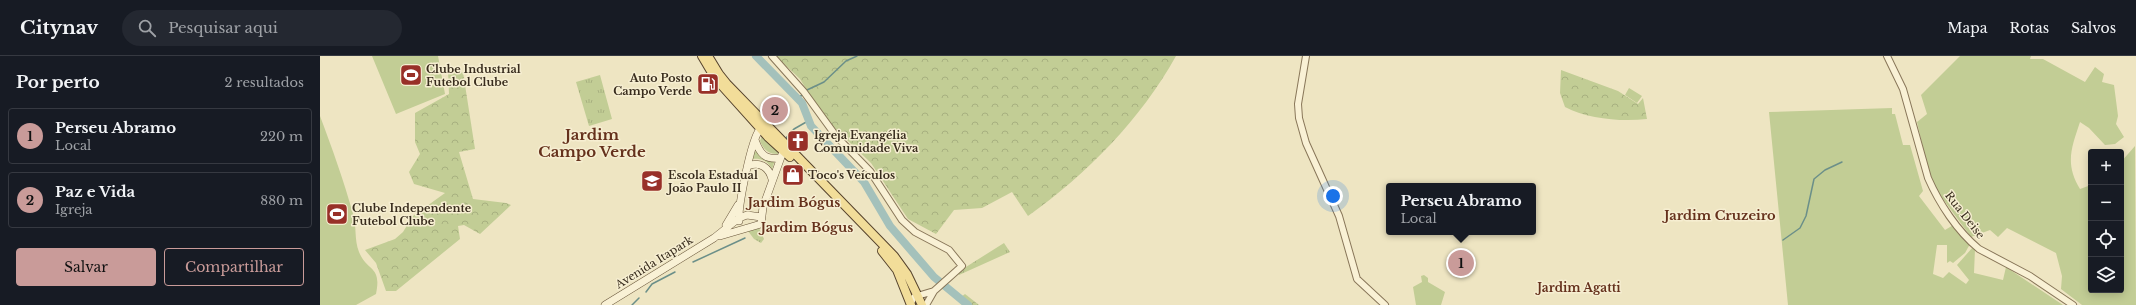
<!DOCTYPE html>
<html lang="pt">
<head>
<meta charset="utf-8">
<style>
  body { margin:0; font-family:"Libre Baskerville",serif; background:#242831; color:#f1f3f6 }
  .controls { position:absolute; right:12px; bottom:12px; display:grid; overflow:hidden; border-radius:4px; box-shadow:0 2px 10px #0003 }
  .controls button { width:36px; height:36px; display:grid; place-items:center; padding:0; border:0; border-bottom:1px solid #363941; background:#171b24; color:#f1f3f6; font:20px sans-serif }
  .you { position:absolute; left:1013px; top:140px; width:14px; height:14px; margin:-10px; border:3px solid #fff; border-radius:50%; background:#1a73e8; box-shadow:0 0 0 6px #1a73e833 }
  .badge { display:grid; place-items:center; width:26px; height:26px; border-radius:50%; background:#c99b99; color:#111; font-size:13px; font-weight:700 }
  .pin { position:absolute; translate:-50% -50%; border:2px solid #fff; box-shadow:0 1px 4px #0006 }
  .popup { position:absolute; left:1066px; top:127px; width:150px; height:52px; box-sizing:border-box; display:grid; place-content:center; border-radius:4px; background:#171b24; filter:drop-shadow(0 1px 3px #0005); font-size:13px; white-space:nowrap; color:#9ea1a6 }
  .popup b { font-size:15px; color:#f1f3f6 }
  .popup::after { content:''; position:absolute; left:50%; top:100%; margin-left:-8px; border:8px solid transparent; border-top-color:#171b24 }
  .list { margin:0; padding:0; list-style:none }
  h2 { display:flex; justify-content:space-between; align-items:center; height:52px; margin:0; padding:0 16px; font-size:17px }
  h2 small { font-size:13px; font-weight:400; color:#9ea1a6 }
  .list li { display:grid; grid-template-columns:26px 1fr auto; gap:12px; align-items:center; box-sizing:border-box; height:56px; margin:0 8px 8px; padding:0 8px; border:1px solid #363941; border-radius:4px }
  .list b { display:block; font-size:15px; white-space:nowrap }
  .list p { margin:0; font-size:13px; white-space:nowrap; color:#9ea1a6 }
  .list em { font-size:13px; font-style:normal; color:#9ea1a6 }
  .actions { display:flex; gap:8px; padding:12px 16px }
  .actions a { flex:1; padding:9px 0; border:1px solid #c99b99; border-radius:4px; text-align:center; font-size:14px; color:#c99b99 }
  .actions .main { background:#c99b99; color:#111 }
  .icon { flex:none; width:22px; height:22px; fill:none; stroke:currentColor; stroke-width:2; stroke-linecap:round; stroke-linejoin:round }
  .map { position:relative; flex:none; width:1816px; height:249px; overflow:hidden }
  header { display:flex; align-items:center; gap:24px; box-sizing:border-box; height:56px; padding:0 20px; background:#171b24; border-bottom:1px solid #363941 }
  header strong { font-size:19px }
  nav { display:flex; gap:22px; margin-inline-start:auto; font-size:14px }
  .search { width:280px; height:36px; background:#242831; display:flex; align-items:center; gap:10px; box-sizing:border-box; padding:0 14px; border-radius:22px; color:#9ea1a6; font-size:15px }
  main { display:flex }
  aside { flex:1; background:#171b24 }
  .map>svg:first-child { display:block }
  .green { fill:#c2cd95 }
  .forest { fill:url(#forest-crowns) }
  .park { fill:url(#park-tufts) }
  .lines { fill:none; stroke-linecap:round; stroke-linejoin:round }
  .stream { stroke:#6b8f89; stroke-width:1.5 }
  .river { stroke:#a4c1bb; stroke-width:8 }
  .tertiary-casing { stroke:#887659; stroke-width:8 }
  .secondary-casing { stroke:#6a573c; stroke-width:8 }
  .primary-casing { stroke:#56432d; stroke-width:10 }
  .tertiary { stroke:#f9f1d5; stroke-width:6 }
  .secondary { stroke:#f9f1d5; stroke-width:7 }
  .primary { stroke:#f2dd99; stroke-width:8 }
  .labels { text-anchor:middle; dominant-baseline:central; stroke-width:3; stroke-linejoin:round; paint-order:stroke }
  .poi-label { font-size:11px; font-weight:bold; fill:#382c1d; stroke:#f6eed1; text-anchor:start }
  .street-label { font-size:11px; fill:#382c1d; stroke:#f6eed1 }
  .neighbourhood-label { font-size:12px; font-weight:bold; fill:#65311c; stroke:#f6eed1 }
  .quarter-label { font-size:13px; font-weight:bold; fill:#65311c; stroke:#f6eed1 }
  .district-label { font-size:15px; font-weight:bold; fill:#65311c; stroke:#f6eed1 }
</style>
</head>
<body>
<header>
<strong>Citynav</strong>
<div class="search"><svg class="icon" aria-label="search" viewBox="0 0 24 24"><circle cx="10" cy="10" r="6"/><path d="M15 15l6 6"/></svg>Pesquisar aqui</div>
<nav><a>Mapa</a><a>Rotas</a><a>Salvos</a></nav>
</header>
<main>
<aside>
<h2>Por perto<small>2 resultados</small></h2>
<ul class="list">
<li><span class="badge">1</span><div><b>Perseu Abramo</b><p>Local</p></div><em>220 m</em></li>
<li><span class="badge">2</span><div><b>Paz e Vida</b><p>Igreja</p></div><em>880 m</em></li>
</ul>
<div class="actions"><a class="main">Salvar</a><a>Compartilhar</a></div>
</aside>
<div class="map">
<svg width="1816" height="249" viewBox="0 0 1816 249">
  <defs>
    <pattern id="forest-crowns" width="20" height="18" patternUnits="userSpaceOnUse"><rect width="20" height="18" fill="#c2cd95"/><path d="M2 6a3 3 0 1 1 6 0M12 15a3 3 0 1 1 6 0" fill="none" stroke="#a7b080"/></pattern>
    <pattern id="park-tufts" width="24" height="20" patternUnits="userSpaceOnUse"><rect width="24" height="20" fill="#c2cd95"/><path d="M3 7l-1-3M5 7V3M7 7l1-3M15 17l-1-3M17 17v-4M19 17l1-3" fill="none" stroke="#a7b080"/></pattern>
  </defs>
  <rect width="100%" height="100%" fill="#eee5c2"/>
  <path class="green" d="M52,0h66l7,38 -49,20z
    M1640,0h71l-1,3h13l42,23 10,-15 9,7 -2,8 12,3 4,31 -2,8 8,13 -9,7 -10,1 -16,-17 -9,-6c-9,27 -15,42 0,67l11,-4v105h30v-128l14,-16 1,159h-54l-21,-16 1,-13 -6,-23 -49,-25 -9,9 -8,-7 -19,7 -34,-46 -10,-25 -10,-44 10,-8 -6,-19z
    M1309,32l13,8 -5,7 -12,-8z
    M1572,52v6h3l8,31h7l13,46 -4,5 26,34 10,-6 15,20 -5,9 -12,10 -3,-2 -3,2v-18h-10l-4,29 10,4 6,-6 17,12 3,-4 -12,-15 16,-18 2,2 -1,24 29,7 3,-13 57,38h-275l-19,-193z
    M0,60c12,32 24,65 33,98 4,14 1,25 6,38 8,20 23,13 17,42l-20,11h-36z
    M442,80l17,15 -1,3c-10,0 -14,-4 -18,-13z
    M434,94l9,8 12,2 -3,9c-5,-9 -11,-11 -21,-10z
    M1104,219l4,3v4l17,10 -4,13h-25l-3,-18 9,-5 -1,-6z"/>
  <path class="forest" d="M456,0h400c-35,63 -89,118 -148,160l-16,-24 -30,16 -28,2 -18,24 -28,-15 -37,-56 -47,-45 -24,-39z
    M1241,14l57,21 20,13 5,-6 4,21c-26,3 -59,0 -82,-12l-5,-14z
    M128,15l15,1 12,77 -16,3 14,47 33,4 5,2 -31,29 -16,-9 -6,1 2,13 -64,52h-10l-10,-28 -11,-13 30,-11 8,-7 10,-16 32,-23 -31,-9 -5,-12 11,-18 -5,-12v-29l34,-19z
    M645,238l14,11h-9l-9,-8z"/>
  <path class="park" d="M280,19l12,44 -23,7 -13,-44z
    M439,172l5,11 -3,4 -7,-4 -6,-8z
    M684,187l6,9 -51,23 -1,-3z"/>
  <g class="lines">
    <path class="stream" d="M487,34l17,-8 22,-21 11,-5
      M476,42l7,-3
      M466,82l8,-9 14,-8
      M1463,184l17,-12 6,-12 8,-37 11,-9 17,-8
      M373,206l52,-24
      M326,236l6,-8 23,-12
      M312,249l7,-7"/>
    <path class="river" d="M436,0l46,47 9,23 53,56 26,44 44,51 34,28"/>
    <g class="tertiary-casing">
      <path id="tertiary" d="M452,0l32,36 32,44 34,35 32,49 13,12 34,18 13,16 -28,25 -20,6 -4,8
        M986,0l-8,48 1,14 7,25 33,73 18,63 28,26
        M1567,0l16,33 25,89c11,25 29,53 51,71l51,27 43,29
        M606,249l8,-14"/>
    </g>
    <g class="secondary-casing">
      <path id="secondary" d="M435,84c5,14 10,20 25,18
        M428,110c13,-5 21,2 24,13
        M419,165c-1,-15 12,-81 21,-92
        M406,169l12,-20
        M400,180l41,-12 2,-17 22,-61
        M285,249l109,-67 25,-20 8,-3 14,2"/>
    </g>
    <g class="primary-casing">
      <path id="primary" d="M382,0l13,22 53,59 22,20
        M388,0l11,18 8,10 167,172 13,18 15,31
        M562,195l15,19 14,35"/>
    </g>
    <use href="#tertiary" class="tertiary"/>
    <use href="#secondary" class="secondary"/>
    <use href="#primary" class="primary"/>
  </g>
  <defs>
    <g id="stadium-square" transform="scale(1.15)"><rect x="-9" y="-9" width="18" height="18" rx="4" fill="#983028" stroke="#f6eed1"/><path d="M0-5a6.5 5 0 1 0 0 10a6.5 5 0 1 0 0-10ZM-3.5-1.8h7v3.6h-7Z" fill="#fff"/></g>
    <g id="fuel-square" transform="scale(1.15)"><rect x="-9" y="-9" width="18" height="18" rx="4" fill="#983028" stroke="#f6eed1"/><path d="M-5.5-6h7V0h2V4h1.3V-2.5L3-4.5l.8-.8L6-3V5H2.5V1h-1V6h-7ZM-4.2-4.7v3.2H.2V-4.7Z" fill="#fff"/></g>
    <g id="church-square" transform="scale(1.15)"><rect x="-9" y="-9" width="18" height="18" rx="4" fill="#983028" stroke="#f6eed1"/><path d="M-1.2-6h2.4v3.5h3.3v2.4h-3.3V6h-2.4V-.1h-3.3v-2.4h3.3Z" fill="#fff"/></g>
    <g id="shop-square" transform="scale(1.15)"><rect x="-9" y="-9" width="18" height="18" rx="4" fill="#983028" stroke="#f6eed1"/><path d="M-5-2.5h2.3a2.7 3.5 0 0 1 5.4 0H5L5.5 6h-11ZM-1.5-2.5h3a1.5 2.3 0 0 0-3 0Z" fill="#fff"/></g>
    <g id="school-square" transform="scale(1.15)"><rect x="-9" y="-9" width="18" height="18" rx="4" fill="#983028" stroke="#f6eed1"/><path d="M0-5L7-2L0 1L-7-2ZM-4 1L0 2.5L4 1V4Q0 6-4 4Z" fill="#fff"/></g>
  </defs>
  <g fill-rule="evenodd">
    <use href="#stadium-square" x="91" y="19"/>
    <use href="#fuel-square" x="388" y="28"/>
    <use href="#church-square" x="478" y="85"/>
    <use href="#shop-square" x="473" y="119"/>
    <use href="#school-square" x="332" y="125"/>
    <use href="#stadium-square" x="17" y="158"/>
  </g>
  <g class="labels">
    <g class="poi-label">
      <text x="106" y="13">Clube Industrial<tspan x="106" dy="13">Futebol Clube</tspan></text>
      <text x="372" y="22" text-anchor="end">Auto Posto<tspan x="372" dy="13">Campo Verde</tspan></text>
      <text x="494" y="79">Igreja Evangélia<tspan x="494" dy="13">Comunidade Viva</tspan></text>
      <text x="348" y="119">Escola Estadual<tspan x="348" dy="13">João Paulo II</tspan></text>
      <text x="488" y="119">Toco's Veículos</text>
      <text x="32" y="152">Clube Independente<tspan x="32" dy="13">Futebol Clube</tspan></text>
    </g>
    <g class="street-label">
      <text transform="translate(1645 159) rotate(52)">Rua Deise</text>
      <text transform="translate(334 206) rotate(-32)">Avenida Itapark</text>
    </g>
    <g class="neighbourhood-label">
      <text x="1259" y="231">Jardim Agatti</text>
    </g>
    <g class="quarter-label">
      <text x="474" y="146">Jardim Bógus</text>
      <text x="1400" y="159">Jardim Cruzeiro</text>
      <text x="487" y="171">Jardim Bógus</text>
    </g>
    <g class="district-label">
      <text x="272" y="78">Jardim<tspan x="272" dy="17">Campo Verde</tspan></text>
    </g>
  </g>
</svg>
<div class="controls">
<button>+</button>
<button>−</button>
<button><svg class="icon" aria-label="locate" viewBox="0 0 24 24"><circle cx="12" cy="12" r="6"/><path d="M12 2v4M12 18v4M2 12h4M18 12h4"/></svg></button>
<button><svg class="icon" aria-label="layers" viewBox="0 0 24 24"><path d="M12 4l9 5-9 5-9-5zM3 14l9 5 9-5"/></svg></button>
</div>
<div class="you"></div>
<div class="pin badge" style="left:1141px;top:207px">1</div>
<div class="popup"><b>Perseu Abramo</b>Local</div>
<div class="pin badge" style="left:455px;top:54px">2</div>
</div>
</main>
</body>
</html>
